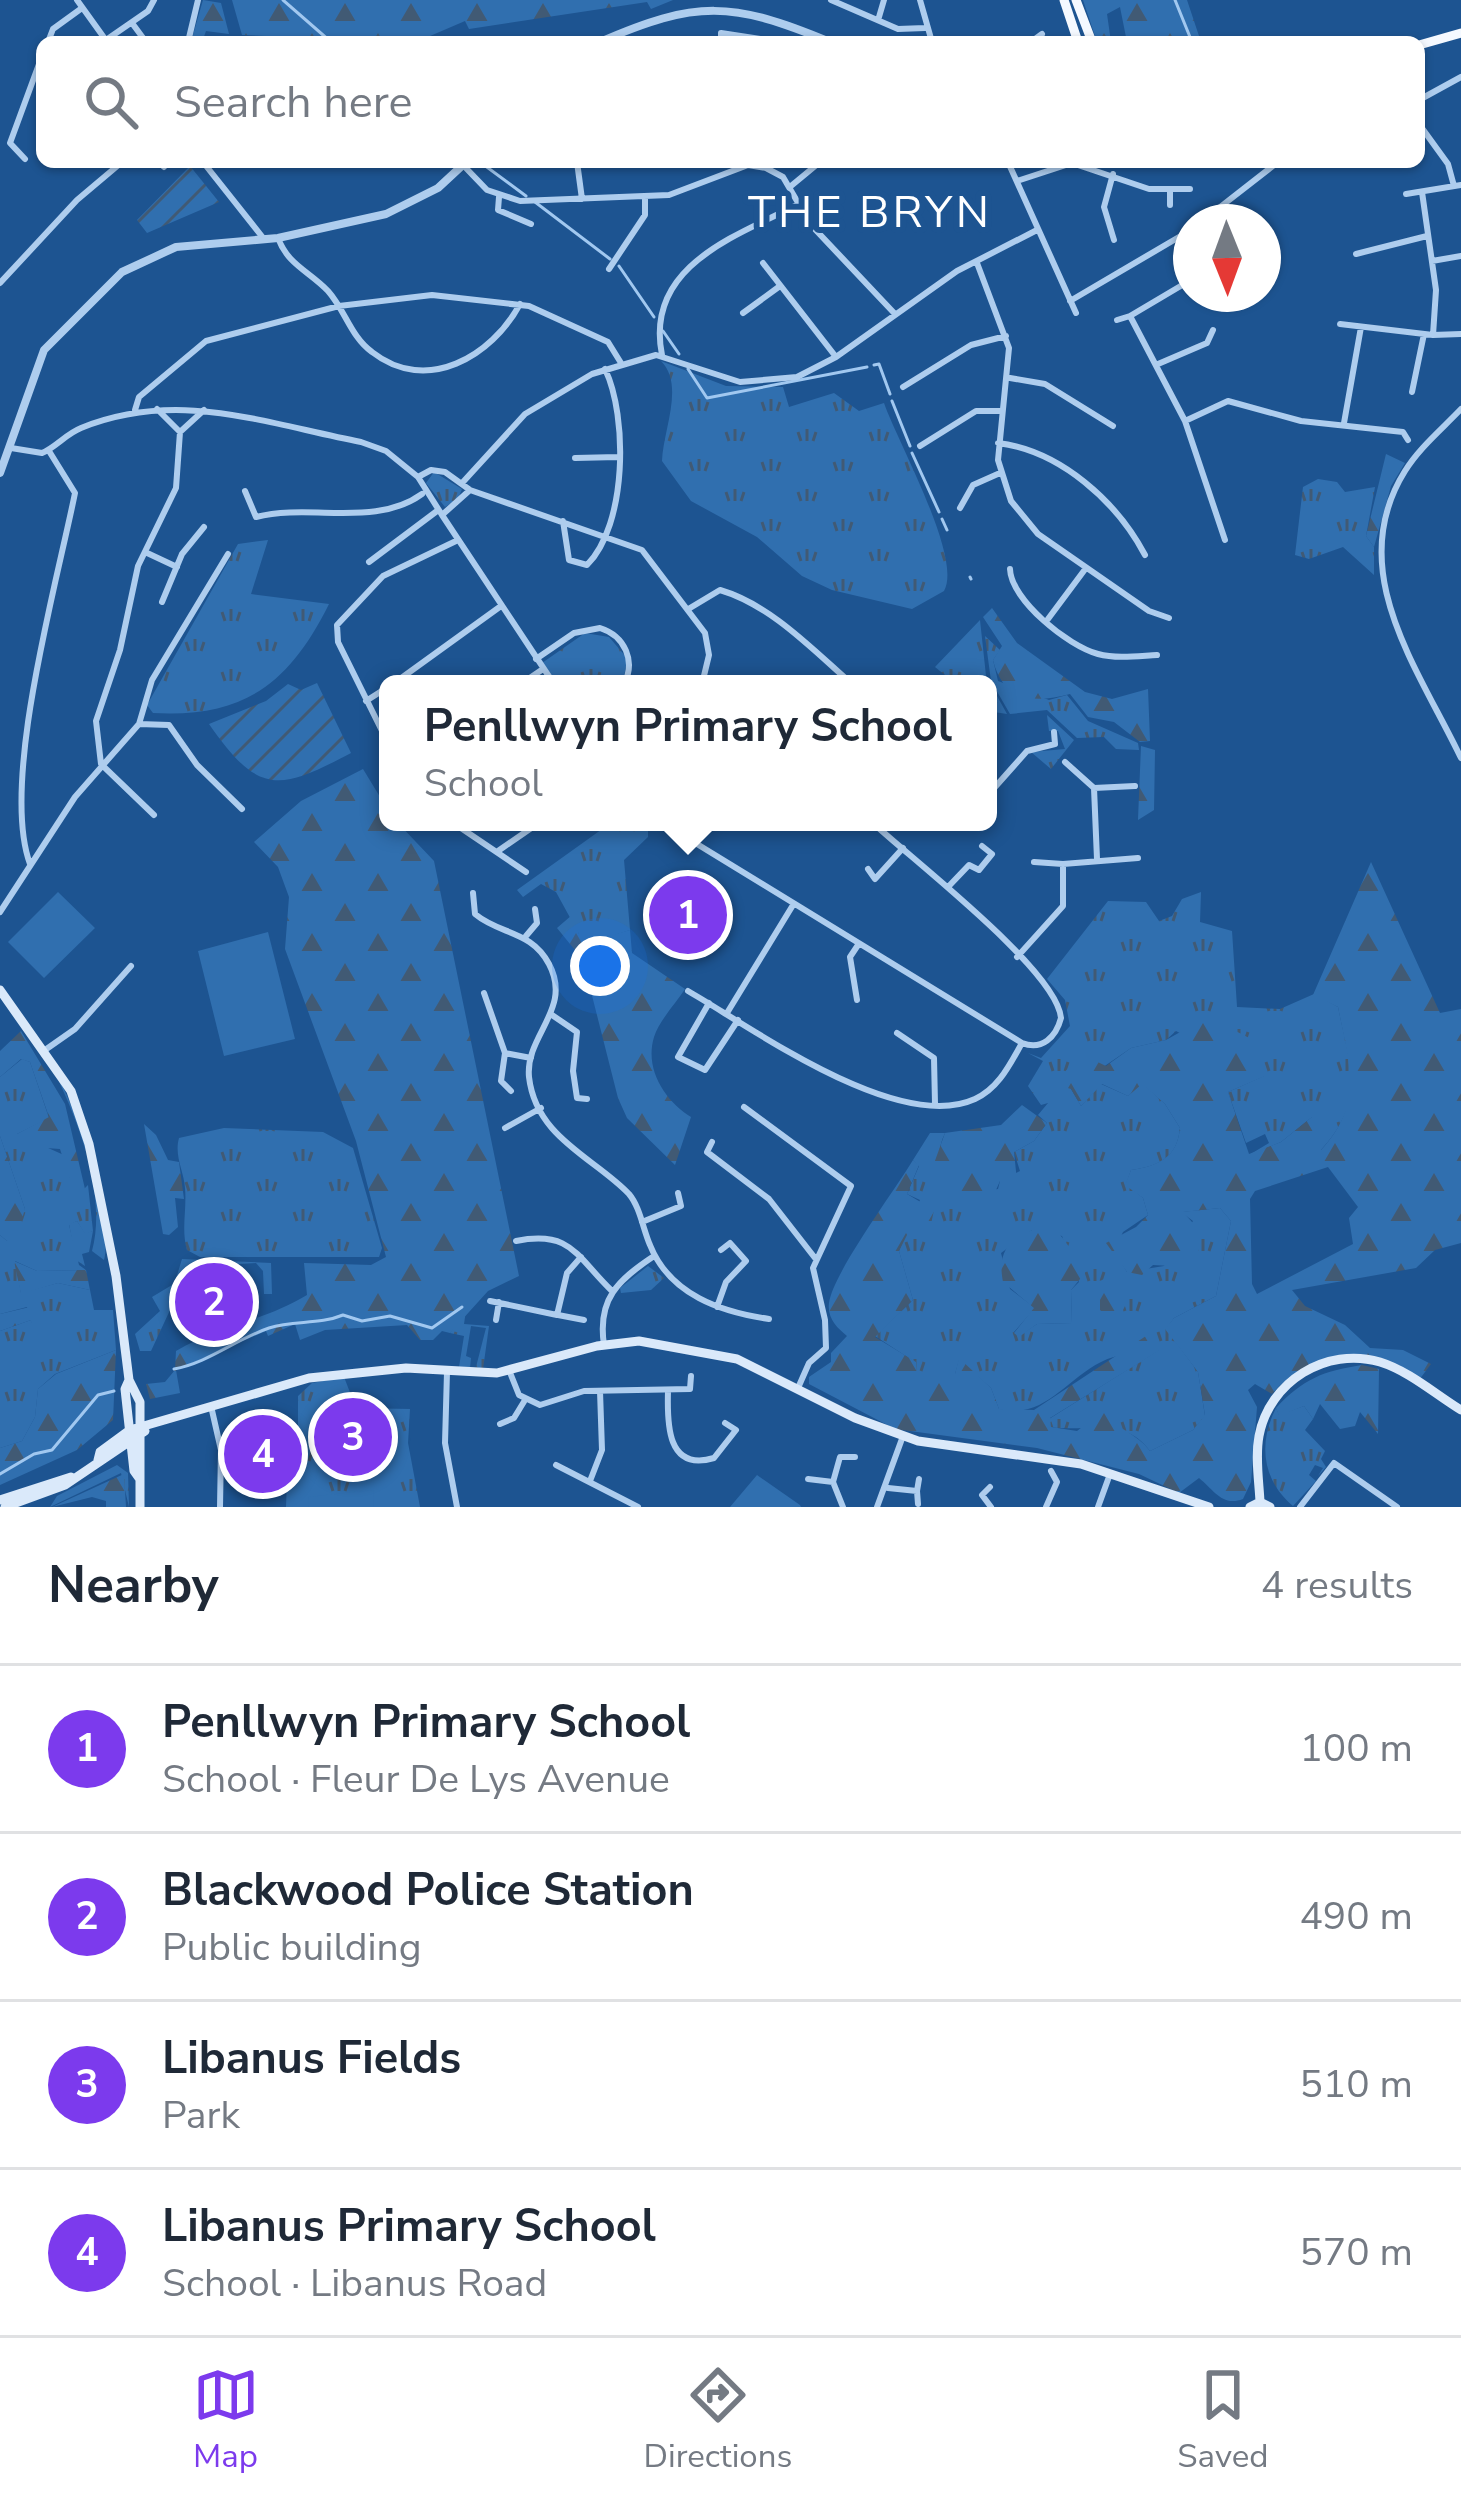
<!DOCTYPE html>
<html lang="en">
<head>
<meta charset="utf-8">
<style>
  body { margin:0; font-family:"Nunito Sans",sans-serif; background:#f2f2f3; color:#1f2937 }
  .compass { position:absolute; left:1173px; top:204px; width:108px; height:108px; border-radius:50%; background:#fff; box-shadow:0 3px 9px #0004; rotate:179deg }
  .you { position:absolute; left:600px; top:966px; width:42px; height:42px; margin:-30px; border:9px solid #fff; border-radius:50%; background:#1a73e8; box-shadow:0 0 0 18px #1a73e833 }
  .badge { display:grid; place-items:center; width:78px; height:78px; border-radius:50%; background:#7c3aed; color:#fff; font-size:39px; font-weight:700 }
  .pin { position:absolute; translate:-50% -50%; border:6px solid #fff; box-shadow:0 3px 12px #0006 }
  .popup { position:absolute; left:379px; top:675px; width:618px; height:156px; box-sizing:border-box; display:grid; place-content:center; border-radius:18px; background:#fff; filter:drop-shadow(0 3px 9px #0005); font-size:39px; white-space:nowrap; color:#747a83 }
  .popup b { font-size:45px; color:#1f2937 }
  .popup::after { content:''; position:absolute; left:50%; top:100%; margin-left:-24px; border:24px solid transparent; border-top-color:#fff }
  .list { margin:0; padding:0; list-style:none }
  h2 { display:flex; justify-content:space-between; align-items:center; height:156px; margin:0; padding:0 48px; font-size:51px }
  h2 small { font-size:39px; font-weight:400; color:#747a83 }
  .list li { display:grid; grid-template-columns:78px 1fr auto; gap:36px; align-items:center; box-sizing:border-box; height:168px; padding:0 48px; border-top:3px solid #e0e1e3 }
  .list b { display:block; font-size:45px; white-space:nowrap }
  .list p { margin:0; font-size:39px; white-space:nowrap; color:#747a83 }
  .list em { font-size:39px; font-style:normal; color:#747a83 }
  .icon { flex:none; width:66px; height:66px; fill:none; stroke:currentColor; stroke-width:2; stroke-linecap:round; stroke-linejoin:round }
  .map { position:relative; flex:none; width:1461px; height:1507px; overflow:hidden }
  .search { position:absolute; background:#fff; box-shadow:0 3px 9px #0004; left:36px; right:36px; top:36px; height:132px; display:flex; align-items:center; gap:30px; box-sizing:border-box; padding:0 42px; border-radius:18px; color:#747a83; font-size:45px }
  .sheet { height:828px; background:#fff }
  nav { display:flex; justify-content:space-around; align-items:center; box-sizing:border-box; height:168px; border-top:3px solid #e0e1e3; background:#fff; font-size:33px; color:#747a83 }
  nav a { display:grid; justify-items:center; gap:6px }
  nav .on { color:#7c3aed }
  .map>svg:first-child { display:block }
  .grass { fill:url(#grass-tufts); fill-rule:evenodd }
  .forest { fill:url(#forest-firs); fill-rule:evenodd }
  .garden { fill:url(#garden-furrows) }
  .pitch { fill:#306faf }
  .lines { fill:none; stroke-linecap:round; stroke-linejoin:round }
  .stream { stroke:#a1c8f0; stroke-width:3 }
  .minor { stroke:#aecdee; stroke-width:6 }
  .tertiary { stroke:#aecdee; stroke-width:8 }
  .secondary { stroke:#dae9fa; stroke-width:9 }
  .primary { stroke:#f5f9ff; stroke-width:9 }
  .labels { text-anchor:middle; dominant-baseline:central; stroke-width:12; stroke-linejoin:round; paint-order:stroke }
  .neighbourhood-label { font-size:45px; letter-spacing:3px; fill:#fff; stroke:#1d5491 }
</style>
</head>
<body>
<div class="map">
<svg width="1461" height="1507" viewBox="0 0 1461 1507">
  <defs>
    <pattern id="grass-tufts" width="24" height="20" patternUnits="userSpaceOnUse" patternTransform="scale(3)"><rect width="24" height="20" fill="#306faf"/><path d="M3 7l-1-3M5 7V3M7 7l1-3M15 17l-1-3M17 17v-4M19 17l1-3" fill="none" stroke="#415a74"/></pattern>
    <pattern id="forest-firs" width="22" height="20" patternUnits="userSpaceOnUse" patternTransform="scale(3)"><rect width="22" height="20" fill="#306faf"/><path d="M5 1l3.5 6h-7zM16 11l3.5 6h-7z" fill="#415a74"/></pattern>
    <pattern id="garden-furrows" width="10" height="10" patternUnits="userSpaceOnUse" patternTransform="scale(3)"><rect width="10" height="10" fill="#306faf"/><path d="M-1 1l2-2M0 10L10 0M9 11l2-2" fill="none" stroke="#415a74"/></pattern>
  </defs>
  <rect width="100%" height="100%" fill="#1d5491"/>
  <path class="grass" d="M661,361l65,25 57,1 6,20 45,-14 25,18 25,-8c13,38 79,155 60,188l-32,18 -80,-19 -30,-14 -45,-39 -66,-36 -29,-40c1,-31 23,-76 -1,-100z
    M434,472l28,17 -4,10 -13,8 -19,-24z
    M1318,479l19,3 8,10 30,-5 -9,49 8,11v28l-31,-28 -34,12 -14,-4 8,-68z
    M268,540l-17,54 78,10c-40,80 -85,114 -176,109l-6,-8 91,-161z
    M980,620l6,56 21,38 -19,-3v-27h-32l-21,-17z
    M585,633l24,4 18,21 -4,26h-67l-14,-21z
    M985,636l15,14 -7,10 5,21 51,19 18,-5 21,26 50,22 1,7 -23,-1 -12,-12 -27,1 -30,-28 -37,4 -19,-33z
    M1047,715l27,25 -23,29 -20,-17 34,-3 -7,-18h-9z
    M612,822l36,3v12l-24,23 6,70 -28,9 -23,-5 -23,-42 -15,-8 -18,13 -6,-7z
    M1201,892l-1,30 32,9 5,76 43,2 34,-15 24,13c12,59 28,95 -18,144l-8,-34 -31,25 -32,13 20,-12 -4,-9 -19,9 -18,-51 36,-16 -88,-45 -10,9 -35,8 -60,41 10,17 20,-22 27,12 14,-13 23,21 15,24c-3,30 -21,38 -49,42l-5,14 17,14 5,17 -25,17 -9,19 13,21 37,-6 29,-45 -12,-9 39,-4 11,13 -15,75 -42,22 -8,11 32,43 7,44 -12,14 -43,21c-26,-36 -62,-18 -99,-24l-2,-8 110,-69c-17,3 -42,3 -58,12 -36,18 -57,58 -102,47l-8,-21 -32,-28 -4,14h-39l-1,-12 -40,-26 38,-36 -14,-49 21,-51 -13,-6 12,-28 -6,-6 17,-27h15c-13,27 -4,50 18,70l14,-11 21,-3 2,-8 20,-10 -6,-19 20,-11 13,-18 -9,-8 10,-12 -7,2 -13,-19 15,-25 -15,-8 13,5 29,-32 -5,-26 -18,-21 61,-78 38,1 13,19 13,-5 10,-17zM1032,1230l30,6 17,46 -8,8 1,33 -35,1 -18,12 -5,-4 21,-24 -25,-19 -9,-36z
    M22,1059l8,3 19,56 -32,16 49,22 4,22 14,11 4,-4 5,46 -8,3 -8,-13 -8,4 10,40 7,5 -49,1 -22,-10 6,32 37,-10 32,7 4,20h19l3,40 -61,24 -17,15 -3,28 -13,24 -22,7v-117l31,-11 13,40 -17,-53 -27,7v-79l7,6 18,-32 -25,-73v-59z
    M55,1073c22,32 59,152 49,187l-12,-9c15,-56 -13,-128 -37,-178z
    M224,1128l99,4 30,16 29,100 -3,9h-179l-13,-7c-6,-21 0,-40 -2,-62 -1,-17 -11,-32 -6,-50z
    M182,1259l89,4 1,31h-8l-1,-23 -7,-8 -67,4 -8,19 -6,-4z
    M648,1266l16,12 -13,12 -30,3 -1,-5z
    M172,1285l5,10 -26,56h-11l-5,-17 25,-23 -8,-14z
    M466,1310l-2,14 25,2 -6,43 -7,-2 10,-39 -15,-2 -5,30 5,2 -1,10 -11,-1 5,-31 -14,-3z
    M344,1377l12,31 54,1 -2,34 12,64h-134l1,-27 11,-13v-71l14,-13z
    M1304,1406l9,13 -8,11 20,21 -4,8 5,8 -8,9 5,-8 -8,-3 -6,10 7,6 -23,25c-31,-26 -35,-63 -17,-98l3,7z
    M117,1465l11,8 1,34 -8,-34 -71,34 7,-11z"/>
  <path class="forest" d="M203,0l18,3 8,31 -23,-3 -4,11h-11z
    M232,0h441l-22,9 -4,-7 -178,27 -4,-8 -49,21 -174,-7z
    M1083,0h104l14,42h-74l-7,-35 -13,7 4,28h-14z
    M1386,454l19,9 -14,23 -17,61 -8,-11z
    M992,608l25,35 68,49 27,7 36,-10 2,52 -10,1 -26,-20 -26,-5 -18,-23c-37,10 -67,7 -77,-34l9,-14 -19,-29z
    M1141,746l14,4 -1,60 -16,10z
    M363,769l25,41v12h9l37,39 85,415 -31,15 -38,42 -8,-2 -9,9h-13l-13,-15 -82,5 -25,10 -5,-16 -27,12 -2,-5 -90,39 4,23 -30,6 -4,-15 19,-2 10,-12 1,-19c43,-25 88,-30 131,-56l-3,-32 67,2 15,-8 -30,-116 -71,-192 4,-52 -11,-30 -24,-25 47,-41z
    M1371,862l69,151 21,-4v234l-26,7 -19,18 -124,22 13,16 40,19 25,23 33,2 28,14 -12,16c-47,-32 -110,-30 -147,14l-17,-10 -7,6 9,17 -6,75 -8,17c-21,8 -29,-9 -44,-21l-20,15 -40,-19 -102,-26 -142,-19 -86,-45v-7l22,-15v-9l16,-17c-10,-8 -20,-18 -18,-33 4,-30 66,-113 84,-143l6,5 -12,29 27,16 -4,19 -22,4 -9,18 14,49 -38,37 41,25 1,12h38l4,-16 32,30 8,21 35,1 115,-76 10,6 1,10 -110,68 1,9 26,4 26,-20c13,19 33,21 47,40l43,-21 12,-15 -7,-43 -33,-43 9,-11 42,-22 15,-75 -11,-13 -37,4 18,20 -4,27 -8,8 -36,-2 -11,10 -15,-3 -21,-29 30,-16 12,-12 -5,-17 -18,-13 6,-15c27,-4 46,-12 49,-42l-15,-24 -23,-20 -14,12 -26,-12 -21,22 -10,-17 -10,-3v-10l20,-22 25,12 25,-18 35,-8 34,-19 22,3 35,18 8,34 -37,16 21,62 32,-12 32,-26 8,34c43,-45 28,-87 17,-143l-25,-12zM1328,1167l30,40 -9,11 4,26 -96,50 -5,-10 -2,-85 5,-8z
    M572,915l7,19 14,-8 9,12 28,-8 2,23 53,36c-9,14 -26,32 -31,48 -10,33 12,65 37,80l-16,48 -48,-47 -9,-20 -35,-138 -26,-32z
    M21,1031l44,73 20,85h-12l-13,-40 -41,-3 -2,-12 32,-17 -19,-55 -9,-3 -21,18v-26z
    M1022,1105l25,18 -13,18 -20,11 3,29h-17l-8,18 -15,-6 -14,11 -17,-16 -13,-2 -1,-17 13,-36 56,-8z
    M144,1124l12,11 12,25 11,2 5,37 -9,-1 3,29 -9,8 -6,-1z
    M0,1136l25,73 -9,29 -9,3 -7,-6z
    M77,1221l8,12 8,-2 -4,21 -7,2 3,12 -9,-6 -7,-36z
    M1045,1224c19,7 22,27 39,38l1,11 -14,17 1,33 -35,1 -18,13 -5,-4 20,-25 -31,-26c-7,-37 11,-44 42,-58z
    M14,1261l23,10 49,-1 4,20 -32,-7 -37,11z
    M1108,1277l27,9 -13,26 -16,3 -6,-5v-29z
    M34,1306l11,48 -7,8 -7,-42 -31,11v-17z
    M116,1350l-3,70 -36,30 -77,35v-37l22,-7 13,-24 3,-28 18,-15z
    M1362,1365l17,4 -1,65 -18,-22 -5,14 -15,3 -20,-25 -7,15 -9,-13 -25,10 -3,-8c27,-29 47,-37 86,-43z
    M124,1474l2,33h-20v-6l-14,-4 -40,10z"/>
  <path class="garden" d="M190,166l29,36 -72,31 -10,-13z
    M317,683l34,70c-72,38 -92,43 -142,-29l57,-23 22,-17 13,6z"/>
  <path class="pitch" d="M58,892l37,36 -51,50 -36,-36z
    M268,932l27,107 -71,17 -26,-105z
    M757,1475l43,30 1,2h-71z
    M373,1490l1,17h-65l-1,-10z"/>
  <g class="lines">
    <path class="stream" d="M283,0l48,42
      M1175,0l17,42
      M480,162l46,34
      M535,202l75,57
      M619,266l35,51
      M663,331l16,23
      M874,365l5,-1 11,30
      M688,369l19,29 160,-31
      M892,401l18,45
      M912,453l27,59
      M942,519l5,11
      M970,577l1,2
      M174,1369c34,-6 62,-30 95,-41 25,-8 50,-3 74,-13l19,6 28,-5 42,12 30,-21
      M0,1474l34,-20 18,-4 46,-55 16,-4"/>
    <path class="minor" d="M77,0l28,39
      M831,0l67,29 27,-1
      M920,0l12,42
      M879,17l5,-17
      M132,23l14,19
      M106,40l42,-29 6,-11
      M48,42l5,-13 29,-21
      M188,42l10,-42
      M721,42v-9l60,9
      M949,42l3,-2
      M1031,42l11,-8
      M1419,100l42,-23
      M1419,124l29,40 6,22
      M25,159l-15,-16 32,-87
      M159,162l5,5
      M203,162l61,77
      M577,162l5,37
      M1008,162l68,151
      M463,165l24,25 33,11 149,-6 79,-30 18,3 17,9 28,48 84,89
      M1113,174l-9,33 10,33
      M1017,181l55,-18 77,26h41
      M791,186l29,-24
      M1170,189v16
      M1406,194l55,-9
      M499,197l-1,13 33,14
      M1201,222l77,-60
      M278,238c10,27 31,33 50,53 17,19 23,46 44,61 55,43 120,4 148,-48
      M1356,254l71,-18
      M1432,261l29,-5
      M763,263l73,94
      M977,263l32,85 -11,112 13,41 27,33 111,77 20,7
      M609,269l36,-54v-18
      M0,283l77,-83 45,-38
      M1070,301l121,-71
      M743,313l37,-27
      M1130,316l54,-32 4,-5 -6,-9
      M1117,320l13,-4 55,105 43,-20 73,20 102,11 5,8
      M1340,324l93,11 3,-45 -14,-98
      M1433,335l28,-1
      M662,355c-18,-89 74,-119 137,-151
      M1158,364l49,-21 6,-13
      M1010,378l35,6 68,42
      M903,387l68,-42 35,-9
      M1412,392l12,-58
      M157,409l23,23
      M1461,409c-19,20 -42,39 -56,62 -62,99 13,197 56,287
      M135,410l4,-13 67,-56 133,-35 93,-11 97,11 79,36 13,21
      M1185,421l40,119
      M1344,423l17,-96
      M998,443c63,8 119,59 147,112
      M920,446l56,-35h26
      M11,448l31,5c14,-6 24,-19 39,-25 97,-39 182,-5 280,14l25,9 32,26
      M575,458l43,-1
      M463,482l62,-68 67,-40 64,-19 84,27 57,-5 39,-20 121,-86 80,-41
      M470,490l-28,25 -24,-38 13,-7 14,2 25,18 172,60 63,83 4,22 -7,29
      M245,491l11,26c55,-14 119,11 166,-23
      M960,508l13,-23 27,-12
      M442,515l112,169
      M563,521l6,39 18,5c40,-40 41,-148 18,-196
      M145,552l32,15
      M369,562l68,-51
      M1010,569c1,31 58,77 88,85 19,5 40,2 59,1
      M162,602l20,-48 22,-27
      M690,608l30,-18c51,15 93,60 132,94
      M1048,619l38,-51
      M536,659l38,-26 26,-5c25,8 36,33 24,56
      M393,684l108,-78
      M521,684l22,-15
      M366,701l22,-14
      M139,724l13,-44 76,-126
      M139,724l30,1 28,40 45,44
      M1054,732l1,12
      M388,743l-50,-101 -1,-17 46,-49 73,-35
      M1065,762l29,26 3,71
      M1094,788l41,-2
      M988,795l39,-44 28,-7
      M988,812l5,-6
      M154,815l-53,-51 -5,-43 24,-71 18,-84 38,-78 4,-56 24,-22
      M452,822l74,50
      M661,822l361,221c20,8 34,-6 39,-25 -4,-48 -150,-159 -189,-196
      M498,851l42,-29
      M1034,862l29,2
      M30,864c-30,-81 27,-281 45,-371l-26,-42
      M868,869l7,10 28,-31
      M948,887l21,-22 10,5 13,-16 -10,-8
      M473,893l2,21c25,21 56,16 74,50 24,45 -24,71 -20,113 7,61 66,81 100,117 11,13 14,35 21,51 20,50 71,67 119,74
      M0,912l75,-115 64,-73
      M526,936l11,-13 -2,-14
      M1017,957l46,-51v-42l75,-6
      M688,991c66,38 210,143 287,108 24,-11 35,-35 47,-56
      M484,993l21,60 -4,28 10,10
      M857,1000l-7,-43 8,-12
      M709,1003l-31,54 27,13 33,-50
      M727,1013l66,-108
      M552,1015l25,17 -4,39 4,27 10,1
      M897,1033l37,25 1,46
      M45,1050l30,-21 56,-63
      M505,1053l26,5
      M744,1107l107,79 -38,82 12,52 1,28 -17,15 -11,25
      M505,1128l36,-20
      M712,1142l-5,10 62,47 46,59
      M642,1222l39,-16 -3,-13
      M516,1241c55,-11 60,15 95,49
      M490,1301l67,14 10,-42 14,-16
      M717,1307l9,-25 20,-21 -16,-18 -9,7
      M558,1315l26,5
      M496,1320l3,-18
      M604,1345c-7,-46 14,-65 50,-89
      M509,1370l10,25 21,10 44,-14 106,-2 1,-13
      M447,1372l-2,71 12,64
      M668,1391c-1,33 -1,81 46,67l22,-28 -11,-7
      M211,1406l10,44 -1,57
      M500,1424l14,-6 11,-18
      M556,1465l82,42
      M808,1479l25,3
      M590,1481l12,-31 -2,-59
      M990,1487l-8,8 9,12
      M888,1488l29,3 2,-12
      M917,1491l1,13
      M843,1507l-10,-25 7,-25h15
      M877,1507l26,-71
      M1046,1507l11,-25 -6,-11
      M1098,1507l12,-33
      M1300,1507l34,-44 63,44"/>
    <path class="tertiary" d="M600,42c96,-42 132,-41 230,0
      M0,473l44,-123 78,-78 54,-25 102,-9 108,-24 52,-26 28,-26"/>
    <path class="secondary" d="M0,990l71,101 18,53 27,132 13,104 11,22v105
      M129,1380l-4,9 9,82 5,7
      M98,1460l2,-8 30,-22 179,-52 97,-10 91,5 100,-27 42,-5 98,18 118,59 63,23 163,23 128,43
      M0,1500l71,-23
      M1260,1502c-1,-21 -5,-45 -1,-66 10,-54 67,-90 121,-74 29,9 55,32 81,48
      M5,1507l60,-22 80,-54
      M1250,1507l10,-5 10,5"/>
    <path class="primary" d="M1064,0l14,42
      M1076,0l16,42
      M1419,45l42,-12"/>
  </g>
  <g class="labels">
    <g class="neighbourhood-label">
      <text x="870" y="212">THE BRYN</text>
    </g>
  </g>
</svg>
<svg class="compass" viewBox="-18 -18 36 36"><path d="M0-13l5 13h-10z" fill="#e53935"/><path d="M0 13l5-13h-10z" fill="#747a83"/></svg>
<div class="you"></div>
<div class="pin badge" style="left:688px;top:915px">1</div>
<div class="popup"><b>Penllwyn Primary School</b>School</div>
<div class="pin badge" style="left:214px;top:1302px">2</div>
<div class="pin badge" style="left:353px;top:1437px">3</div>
<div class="pin badge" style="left:263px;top:1454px">4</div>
<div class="search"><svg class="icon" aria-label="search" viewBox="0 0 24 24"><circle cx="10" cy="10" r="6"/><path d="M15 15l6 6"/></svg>Search here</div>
</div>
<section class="sheet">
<h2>Nearby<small>4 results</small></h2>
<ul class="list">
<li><span class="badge">1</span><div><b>Penllwyn Primary School</b><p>School · Fleur De Lys Avenue</p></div><em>100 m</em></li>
<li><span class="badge">2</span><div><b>Blackwood Police Station</b><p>Public building</p></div><em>490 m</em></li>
<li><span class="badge">3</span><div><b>Libanus Fields</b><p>Park</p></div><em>510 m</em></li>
<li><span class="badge">4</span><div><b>Libanus Primary School</b><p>School · Libanus Road</p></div><em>570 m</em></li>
</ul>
</section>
<nav>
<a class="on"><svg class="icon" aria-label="map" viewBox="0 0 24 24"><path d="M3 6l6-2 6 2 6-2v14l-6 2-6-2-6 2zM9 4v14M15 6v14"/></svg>Map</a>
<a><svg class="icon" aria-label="directions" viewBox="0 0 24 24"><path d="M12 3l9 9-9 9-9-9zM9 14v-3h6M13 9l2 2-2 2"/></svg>Directions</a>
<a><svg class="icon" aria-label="saved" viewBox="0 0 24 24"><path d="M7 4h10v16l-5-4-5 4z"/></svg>Saved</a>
</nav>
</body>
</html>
